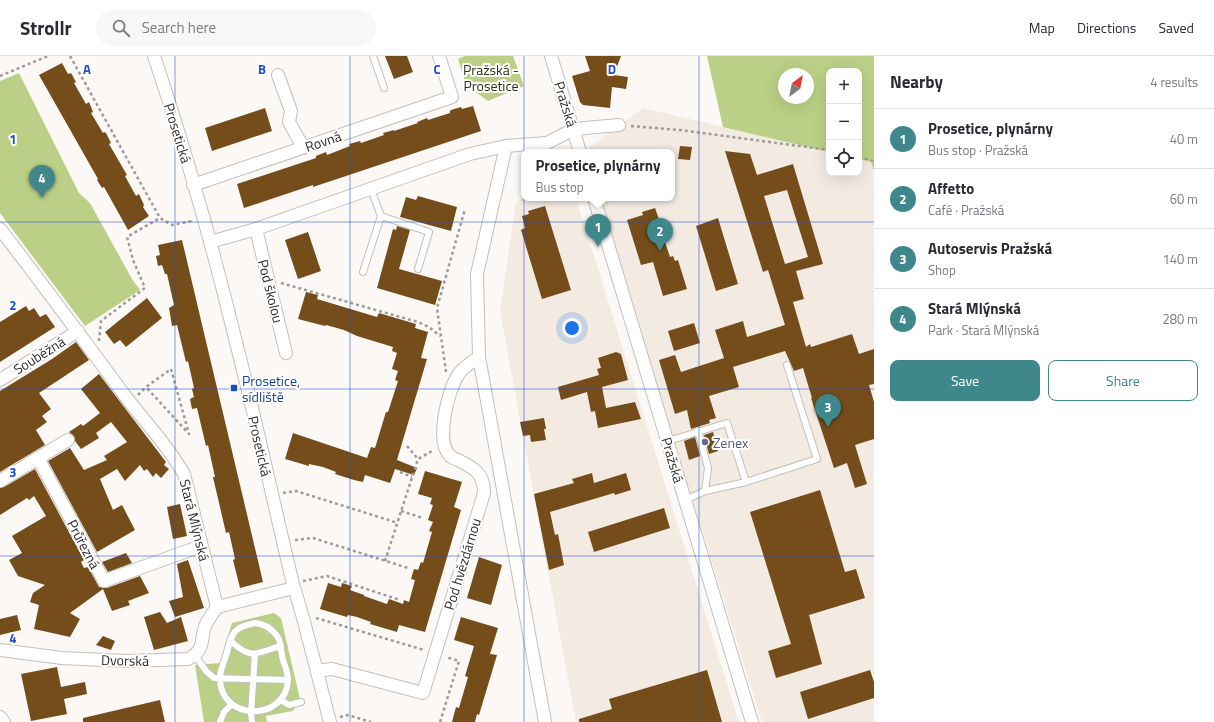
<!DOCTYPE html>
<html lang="en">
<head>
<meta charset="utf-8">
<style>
  body { margin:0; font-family:"Titillium Web",sans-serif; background:#f7f7f7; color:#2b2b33 }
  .controls { position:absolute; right:12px; top:12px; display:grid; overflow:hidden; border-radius:8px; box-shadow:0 4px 16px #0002 }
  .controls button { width:36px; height:36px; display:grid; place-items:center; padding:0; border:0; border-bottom:1px solid #e1e1e2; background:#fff; color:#2b2b33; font:20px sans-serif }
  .compass { position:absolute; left:778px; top:12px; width:36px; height:36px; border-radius:50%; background:#fff; box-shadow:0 4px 16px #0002; rotate:32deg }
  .you { position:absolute; left:572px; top:272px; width:14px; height:14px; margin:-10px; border:3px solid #fff; border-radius:50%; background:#1a73e8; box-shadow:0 0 0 6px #1a73e833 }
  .badge { display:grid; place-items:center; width:26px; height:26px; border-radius:50%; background:#3f878a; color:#fff; font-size:13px; font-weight:700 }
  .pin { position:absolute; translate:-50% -33px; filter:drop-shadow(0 1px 2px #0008) }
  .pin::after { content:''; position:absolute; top:21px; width:14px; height:12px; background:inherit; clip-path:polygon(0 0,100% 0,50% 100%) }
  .popup { position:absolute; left:521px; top:93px; width:154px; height:52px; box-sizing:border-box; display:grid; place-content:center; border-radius:8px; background:#fff; filter:drop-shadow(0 1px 3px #0005); font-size:13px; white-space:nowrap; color:#7c7c81 }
  .popup b { font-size:15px; color:#2b2b33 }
  .popup::after { content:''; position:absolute; left:50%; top:100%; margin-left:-8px; border:8px solid transparent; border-top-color:#fff }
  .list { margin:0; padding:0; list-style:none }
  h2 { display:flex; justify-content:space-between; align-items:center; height:52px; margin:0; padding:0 16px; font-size:17px }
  h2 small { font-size:13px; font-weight:400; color:#7c7c81 }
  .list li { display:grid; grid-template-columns:26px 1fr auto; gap:12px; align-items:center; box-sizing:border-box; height:60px; padding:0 16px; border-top:1px solid #e1e1e2 }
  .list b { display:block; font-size:15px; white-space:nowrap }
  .list p { margin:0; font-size:13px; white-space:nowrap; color:#7c7c81 }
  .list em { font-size:13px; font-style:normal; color:#7c7c81 }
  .actions { display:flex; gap:8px; padding:12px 16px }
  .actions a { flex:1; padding:9px 0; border:1px solid #3f878a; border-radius:8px; text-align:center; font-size:14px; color:#3f878a }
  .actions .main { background:#3f878a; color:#fff }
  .icon { flex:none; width:22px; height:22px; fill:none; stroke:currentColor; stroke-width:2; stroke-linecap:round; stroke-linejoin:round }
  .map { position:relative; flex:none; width:874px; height:666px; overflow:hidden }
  header { display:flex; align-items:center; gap:24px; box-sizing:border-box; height:56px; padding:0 20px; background:#fff; border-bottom:1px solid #e1e1e2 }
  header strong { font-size:19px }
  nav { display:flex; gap:22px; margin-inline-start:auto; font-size:14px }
  .search { width:280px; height:36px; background:#f7f7f7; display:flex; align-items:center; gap:10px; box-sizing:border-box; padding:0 14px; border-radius:22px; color:#7c7c81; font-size:15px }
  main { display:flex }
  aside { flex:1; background:#fff }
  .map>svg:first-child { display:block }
  .built { fill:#f3eae2 }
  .green { fill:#bbd086; fill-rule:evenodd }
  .building { fill:#754d1a; fill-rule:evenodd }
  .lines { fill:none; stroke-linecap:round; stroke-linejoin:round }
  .service-casing { stroke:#c2c0bd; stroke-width:8 }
  .minor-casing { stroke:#c2c0bd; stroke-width:14 }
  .path { stroke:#9e9c9a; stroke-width:2.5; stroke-dasharray:3 3; stroke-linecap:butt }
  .service { stroke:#fff; stroke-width:6 }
  .minor { stroke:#fff; stroke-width:12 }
  .grid { fill:none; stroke:#1d4ed8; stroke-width:1; stroke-opacity:0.55 }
  .transit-dot { fill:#1a4fb4; stroke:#fff; stroke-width:1.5 }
  .service-dot { fill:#5c6f8a; stroke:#fff; stroke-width:1.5 }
  .labels { text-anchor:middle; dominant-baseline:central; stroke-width:4; stroke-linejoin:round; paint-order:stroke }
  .park-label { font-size:14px; fill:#2c3413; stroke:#fff }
  .street-label { font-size:14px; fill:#2d2c2b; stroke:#fff }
  .transit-label { font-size:14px; fill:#164399; stroke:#fff; text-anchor:start }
  .service-label { font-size:14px; fill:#4e5e75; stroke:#fff; text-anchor:start }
  .grid-label { font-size:13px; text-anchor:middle; font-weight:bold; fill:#1d4ed8; stroke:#fff; stroke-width:4; stroke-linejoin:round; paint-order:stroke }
</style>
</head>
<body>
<header>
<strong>Strollr</strong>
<div class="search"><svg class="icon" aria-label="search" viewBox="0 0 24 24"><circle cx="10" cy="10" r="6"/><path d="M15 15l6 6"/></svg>Search here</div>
<nav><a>Map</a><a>Directions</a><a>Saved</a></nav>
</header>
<main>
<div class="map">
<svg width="874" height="666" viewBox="0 0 874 666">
  <rect width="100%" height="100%" fill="#fbf8f5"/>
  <path class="built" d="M643,52l186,44v21h30v-14l12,3 3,9v551h-112l-164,-524h74v-46h-88z
    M524,141v1h52l163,524h-163l-76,-411 16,-108z"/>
  <path class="green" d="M465,0h48l11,30 -36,15 -22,-16 -8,-26z
    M707,0h167v115l-3,-9 -12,-3v-88h-30v81l-106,-25zM784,18h24v24h-24z
    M19,17l60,120 11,10 42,76 8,11 -55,36 -85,-113v-132z
    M274,557l7,5 19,81 -7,12 -27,5 1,6h-63l-9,-57 25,-2 12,-40z"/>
  <path class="building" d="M385,0h22l6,16 -19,7z
    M585,0h36l-7,19 14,2 -2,12 -14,-2 -2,21 -27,-3 -3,-3 -8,-26 18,-5z
    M62,7l6,11 3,-1 5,9 -2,1 12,21 3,-2 4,10 -2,1 12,20 1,-1 2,1 5,10 -2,1 18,31 -2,1 11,20 3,-2 5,11 -1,2 6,9 -21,14 -24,-43 -2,1 -5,-8 1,-1 -59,-104z
    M473,50l8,25 -168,56v-2l-69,23 -7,-24 79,-26v-2l10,-4 1,3 23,-9 -1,-2 11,-3 1,2 23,-8 -1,-2 11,-3v1l24,-8 -1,-1 10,-4 1,2 22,-7v-2l1,-1 10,-3 1,2z
    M265,52l7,23 -60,20 -7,-23z
    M680,90l12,1 -2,13 -12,-1z
    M725,95l25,3 7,21 36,-11 30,100 -27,7 8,28 -11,3 13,45 4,-3 1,3 41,-13 7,20 15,-5v35l-5,1 5,17v37l-19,6 12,39 -12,4 -8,-25 -13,5 -23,-70h1l-9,-30 -9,3 -9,-20 -52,16 6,20 -30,9 7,22 -7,2 1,3 -19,6 -4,-19 -12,4 -16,-54 16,-5 6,17 43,-14 -9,-28 28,-9 4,16 38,-12 -17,-55 -5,2zM787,134l21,67 -23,7 -21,-68z
    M418,140l39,11 -6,24 -51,-14 6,-20 10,3z
    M545,150l26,84 -29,9 -21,-69 4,-2 -3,-12 7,-2 -1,-3z
    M655,152l10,28h-2l7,21 3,-1 2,5 3,-1 9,29 -24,7 -10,-34 -12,3 -14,-45 16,-5 -1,-3z
    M718,162l20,66 -22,7 -20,-65z
    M397,170l13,4 -11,39 43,12 -7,24 -58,-17 16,-59 3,1z
    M308,176l13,39 -23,8 -13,-39z
    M182,184l81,342 -23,6 -7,-28 2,-1 -6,-27 -3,1 -13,-56h2l-7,-32 -2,1 -9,-38 -5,1 -2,-10 4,-2 -2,-8 2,-1 -6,-27 -2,1 -9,-37 -5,1 -3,-18 5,-3 -7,-31h-2l-3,-9 -4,1 -2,-10 4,-1 -2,-10z
    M306,236l12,3 -1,4 60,18 2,-4 37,11 -1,4 13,4 -7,26 6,1 -30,101 20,8 -3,7 -19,-6 -5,14 -25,-8 -2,7 -9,-2 -19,-6 1,-2 -13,-5 -14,-3v2l-24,-7 8,-26 74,25 4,-11 4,1 11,-36h2l10,-31 -3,-1 3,-9 -6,-2 5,-16 -5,-2 1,-4 -36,-11 -13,-6 -18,-5 -1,1 -27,-7z
    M147,242l15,20 -36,29 -6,-7 -6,4 -9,-12z
    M26,250l3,5 5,-3 6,9 6,-3 9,13 -55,35v-40z
    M694,267l6,20 -26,8 -6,-20z
    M76,286l13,18 -50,33 12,16 -9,7 5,6 -11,8 9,15 -45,27v-81l52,-32z
    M616,296l5,2 7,26 -26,7 4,21 29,-6 6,17 -43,9 -3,-17 -4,1 -4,-20 -26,8 -3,-13 41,-12 -2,-6 4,-1 -3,-10z
    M99,318l67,88 -2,3 5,4 -8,9 -5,-5 -3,4 -6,-8 -3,2 -4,-6 -15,16 -8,-12 -17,10 13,31 9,-5 13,25 -38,22 -49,-91 22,-13 14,22 23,-10 -3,-4 23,-14 -16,-20 -15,11 3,5 -18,11 -6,-8 -1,-5 -5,-4 12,-8 2,2 17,-13 -19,-24z
    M544,362l2,11h-2l2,11 -15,2 -1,-7 -7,1 -3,-14z
    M713,376l5,19 -9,3 -5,-19z
    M695,381l5,19 -11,4 -5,-19z
    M35,413l49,91 -3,2 3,6 4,-1 11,20 8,1 33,-12 9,17 -21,8 2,4 -18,6 -9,-22 -33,24 10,6 -10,18 -36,-8 5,-24 -9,-3 3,-9 12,-8 -27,-9 -9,-16 13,-7 -10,-17 34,-20 -12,-20 -5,4 -2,-2 -27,17v-27l4,-1z
    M425,415l37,11 -8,25 7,3 -36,122 -26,-7 -2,7 -27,-8 1,-2 -14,-5 -9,-2 -1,2 -27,-8 8,-26 13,4 1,-4 10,3 -2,4 14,5v1l23,8 2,-5 14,5 1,-4 5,2 6,-22 -4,-1 3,-10 4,1 3,-8 2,1 9,-31 -3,-1 4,-9 -5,-2 5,-15 -3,-1 2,-6 -14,-4z
    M592,417l2,10 32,-10 5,17 -16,5 -1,-2 -64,19 5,23 3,-1 6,31 -15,5 -15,-76 40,-11 -2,-4z
    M820,434l25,82 11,-3 9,29 -56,17 13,49 -46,14 -8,-27 23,-7 -41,-132z
    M180,448l7,32 -14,3 -6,-32z
    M664,452l6,20 -76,24 -6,-20z
    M126,497l6,10 -24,9 -6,-10z
    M479,501l23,8 -11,40 -24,-7z
    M188,504l16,48 -29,9 -6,-16 14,-4 -6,-33z
    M160,556l7,11 14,-6 7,24 -34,9 -10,-33z
    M17,559l4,15 -21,5v-16z
    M461,561l37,11 -8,26 7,1 -18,60 -2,-1 -2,8h-23l4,-15 3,1 9,-31 -3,-1 9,-30 -20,-6z
    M103,580l12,5 -4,9 -15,-5z
    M57,611l4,20 24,-5 2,12 -23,5 3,15 -36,7 -10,-47z
    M707,614l15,52h-143v-3l33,-10 -3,-10z
    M870,614l4,12v16l-66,21 -8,-27z
    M160,644l5,22h-82v-4z"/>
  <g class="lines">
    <g class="service-casing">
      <path id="service" d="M373,0l11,32
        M371,133l10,27 48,16 -11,37
        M363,216l18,-56
        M698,375l10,37 -3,23
        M668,385l59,-18 19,59
        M685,444l20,-9 41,-9 71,-23 -30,-94
        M255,567c11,1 18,6 24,16 2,7 2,14 4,21 2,6 5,13 5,20 -2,42 -68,42 -68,-2 0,-9 5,-17 7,-26 5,-20 7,-25 28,-29z
        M230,584c21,21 26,13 51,6
        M195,599l11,16 8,7 74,2
        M281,644l8,5 12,-3
        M220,666l4,-10 7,-7
        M252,666l-1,-9 4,-59"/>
    </g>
    <g class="minor-casing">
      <path id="minor" d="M154,0c32,95 59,192 83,290 20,79 37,159 56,238l9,30 28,108
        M551,0l29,96
        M278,19l13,36 -2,11 14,25
        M193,129l259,-88 -13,-41
        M594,142l158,524
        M0,173c42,54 82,109 123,164 20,27 44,51 61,81l33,133
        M256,173l30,124
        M210,186l46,-13 214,-75 36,-8
        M0,324l78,-49
        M38,402l66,123 97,-35
        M0,425l68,-41
        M217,551l77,-19
        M0,594l62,8 64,3 62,-2c19,-10 11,-19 18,-35 3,-6 7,-11 11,-17
        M317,615l15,-2 91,24 61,-200c0,-20 -10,-25 -26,-33 -2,-1 -6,-2 -8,-4 -15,-14 -2,-66 8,-81 4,-7 14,-13 21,-18
        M0,661l4,5
        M545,666l-66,-365 -2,-83 29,-128 41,-3 27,-14 45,-4"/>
    </g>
    <path class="path" d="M70,0l90,162 12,7 20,-4
      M0,20l48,-20
      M631,70l49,4 149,20
      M859,101l15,4
      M281,227l137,39 11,5 11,9
      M99,285l2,-20 44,-33 -12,-28 -6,-23 33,-19
      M171,313l18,65 -43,-47z
      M446,316l-9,-64 28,-99
      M138,339l8,-8
      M407,390l11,13
      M400,416l12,5
      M283,437l13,-2 102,32
      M401,455l22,7
      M295,484l18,-2 95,30
      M385,505l33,-102 16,-9
      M303,525l24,-5 73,24
      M316,562l108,32
      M340,661l8,-2 23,7
      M440,666l19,-61 -13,-4"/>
    <use href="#service" class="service"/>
    <use href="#minor" class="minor"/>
  </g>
  <path class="grid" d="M175,0v666M350,0v666M524,0v666M699,0v666M0,166h874M0,333h874M0,500h874"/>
  <rect class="transit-dot" x="230" y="328" width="8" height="8" rx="2"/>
  <circle class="service-dot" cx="705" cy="386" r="4"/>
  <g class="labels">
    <g class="park-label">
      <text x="491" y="13">Pražská -<tspan x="491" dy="16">Prosetice</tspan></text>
    </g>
    <g class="street-label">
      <text transform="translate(566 48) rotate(73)">Pražská</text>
      <text transform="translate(178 77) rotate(73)">Prosetická</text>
      <text transform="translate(323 85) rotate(-19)">Rovná</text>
      <text transform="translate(271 235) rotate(76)">Pod školou</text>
      <text transform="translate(39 299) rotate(-32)">Souběžná</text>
      <text transform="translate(260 390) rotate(77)">Prosetická</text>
      <text transform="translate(673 404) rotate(74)">Pražská</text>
      <text transform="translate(195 464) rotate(76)">Stará Mlýnská</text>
      <text transform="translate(84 488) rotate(62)">Průřezná</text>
      <text transform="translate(462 508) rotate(-73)">Pod hvězdárnou</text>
      <text transform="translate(125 604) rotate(1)">Dvorská</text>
    </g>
    <g class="transit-label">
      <text x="242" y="324">Prosetice,<tspan x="242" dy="16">sídliště</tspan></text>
    </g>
    <g class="service-label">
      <text x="713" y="386">Zenex</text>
    </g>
  </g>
  <g class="grid-label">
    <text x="87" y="18">A</text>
    <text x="262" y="18">B</text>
    <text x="437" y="18">C</text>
    <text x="612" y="18">D</text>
    <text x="13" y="88">1</text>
    <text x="13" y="254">2</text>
    <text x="13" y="421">3</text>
    <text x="13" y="587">4</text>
  </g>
</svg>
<div class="controls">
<button>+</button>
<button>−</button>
<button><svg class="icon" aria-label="locate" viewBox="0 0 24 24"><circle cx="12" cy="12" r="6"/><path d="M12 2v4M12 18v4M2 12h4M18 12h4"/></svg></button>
</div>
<svg class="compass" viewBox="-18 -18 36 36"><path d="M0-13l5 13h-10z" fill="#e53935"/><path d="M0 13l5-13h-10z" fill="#7c7c81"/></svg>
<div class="you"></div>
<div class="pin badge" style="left:598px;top:191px">1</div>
<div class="popup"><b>Prosetice, plynárny</b>Bus stop</div>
<div class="pin badge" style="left:660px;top:195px">2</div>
<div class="pin badge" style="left:828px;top:371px">3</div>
<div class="pin badge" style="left:42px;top:142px">4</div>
</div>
<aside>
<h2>Nearby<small>4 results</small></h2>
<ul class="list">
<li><span class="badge">1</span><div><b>Prosetice, plynárny</b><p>Bus stop · Pražská</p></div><em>40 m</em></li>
<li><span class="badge">2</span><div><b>Affetto</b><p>Café · Pražská</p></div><em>60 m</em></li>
<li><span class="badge">3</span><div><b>Autoservis Pražská</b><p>Shop</p></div><em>140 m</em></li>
<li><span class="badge">4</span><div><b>Stará Mlýnská</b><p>Park · Stará Mlýnská</p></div><em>280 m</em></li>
</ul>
<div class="actions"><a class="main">Save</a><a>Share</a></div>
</aside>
</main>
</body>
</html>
